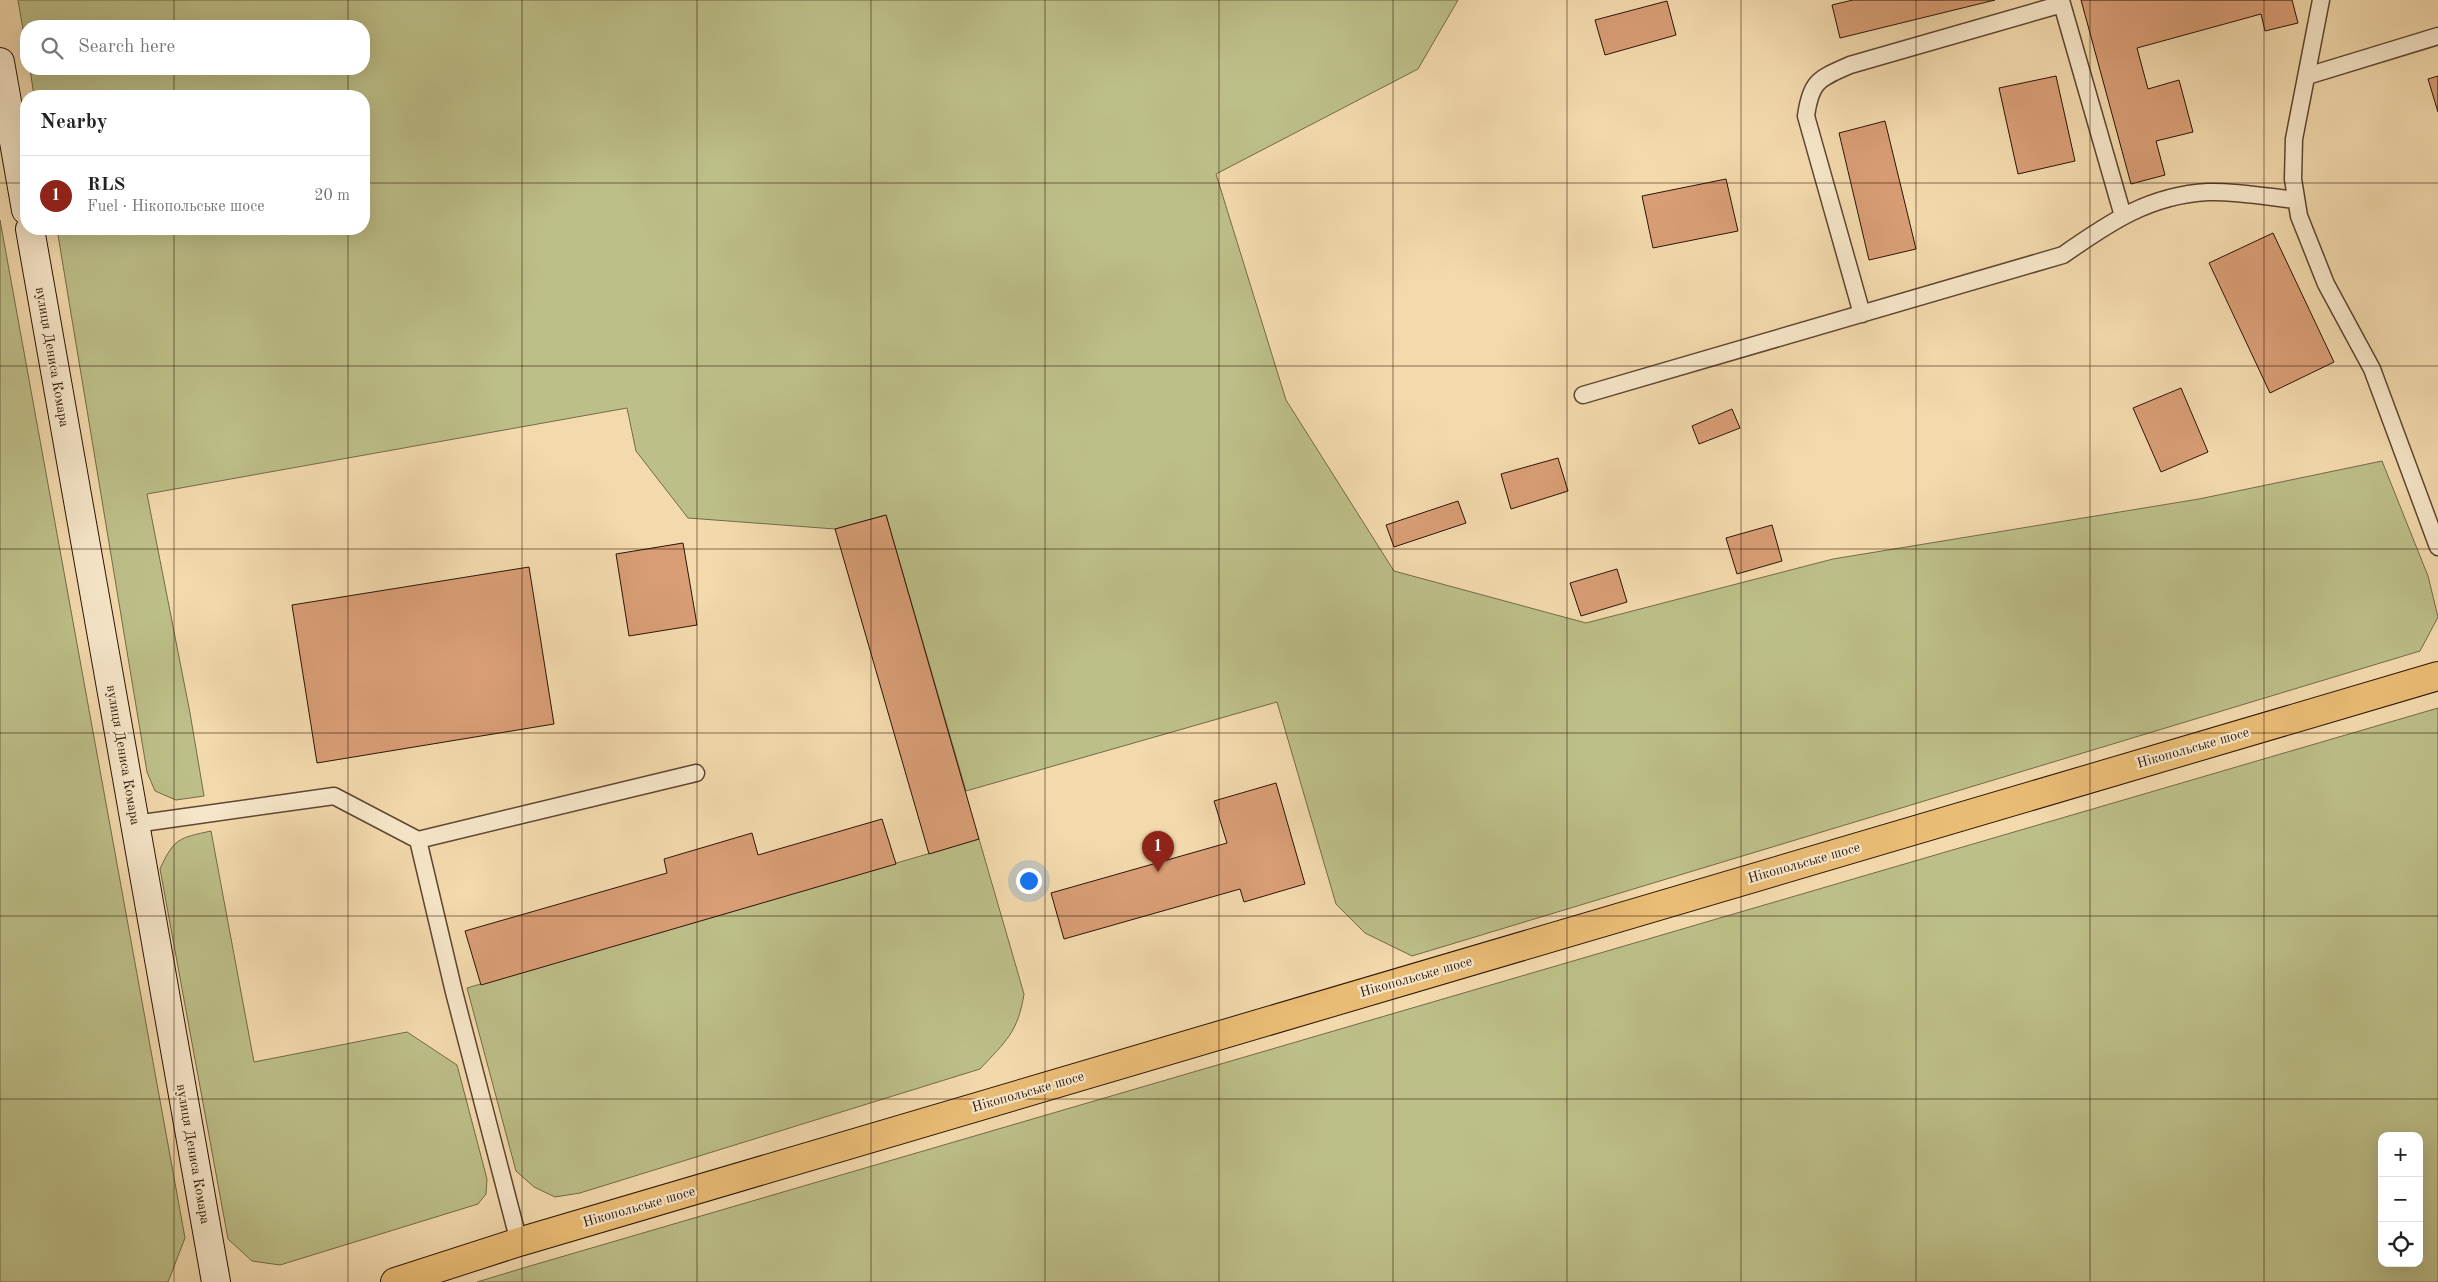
<!DOCTYPE html>
<html lang="en">
<head>
<meta charset="utf-8">
<style>
  body { margin:0; font-family:"Old Standard TT",serif; background:#f6f6f6; color:#222 }
  .controls { position:absolute; right:15px; bottom:15px; display:grid; overflow:hidden; border-radius:10px; box-shadow:0 5px 20px #0002 }
  .controls button { width:45px; height:45px; display:grid; place-items:center; padding:0; border:0; border-bottom:1px solid #e0e0e0; background:#fff; color:#222; font:25px sans-serif }
  .you { position:absolute; left:1028px; top:880px; width:18px; height:18px; margin:-12px; border:4px solid #fff; border-radius:50%; background:#1a73e8; box-shadow:0 0 0 8px #1a73e833 }
  .badge { display:grid; place-items:center; width:32px; height:32px; border-radius:50%; background:#8f2418; color:#fff; font-size:16px; font-weight:700 }
  .pin { position:absolute; translate:-50% -41px; filter:drop-shadow(0 1px 2px #0008) }
  .pin::after { content:''; position:absolute; top:26px; width:18px; height:15px; background:inherit; clip-path:polygon(0 0,100% 0,50% 100%) }
  .list { margin:0; padding:0; list-style:none }
  h2 { display:flex; justify-content:space-between; align-items:center; height:65px; margin:0; padding:0 20px; font-size:21px }
  h2 small { font-size:16px; font-weight:400; color:#767676 }
  .list li { display:grid; grid-template-columns:32px 1fr auto; gap:15px; align-items:center; box-sizing:border-box; height:80px; padding:0 20px; border-top:1px solid #e0e0e0 }
  .list b { display:block; font-size:19px; white-space:nowrap }
  .list p { margin:0; font-size:16px; white-space:nowrap; color:#767676 }
  .list em { font-size:16px; font-style:normal; color:#767676 }
  .icon { flex:none; width:28px; height:28px; fill:none; stroke:currentColor; stroke-width:2; stroke-linecap:round; stroke-linejoin:round }
  .map { position:relative; flex:none; width:2438px; height:1282px; overflow:hidden }
  .search { position:absolute; background:#fff; box-shadow:0 5px 20px #0002; left:20px; top:20px; width:350px; height:55px; display:flex; align-items:center; gap:12px; box-sizing:border-box; padding:0 18px; border-radius:20px; color:#767676; font-size:19px }
  .panel { position:absolute; background:#fff; box-shadow:0 5px 20px #0002; left:20px; top:90px; width:350px; height:145px; border-radius:20px }
  .map>svg:first-child { display:block }
  .green { fill:#bdbf88; stroke:#746a47; fill-rule:evenodd }
  .building { fill:#d99e76; stroke:#2c1406 }
  .lines { fill:none; stroke-linecap:round; stroke-linejoin:round }
  .lane-casing { stroke:#5e4630; stroke-width:19 }
  .secondary-casing { stroke:#2c1406; stroke-width:30 }
  .primary-casing { stroke:#2c1406; stroke-width:30 }
  .lane { stroke:#f7e7ca; stroke-width:16 }
  .secondary { stroke:#f7e7ca; stroke-width:28 }
  .primary { stroke:#eabd76; stroke-width:28 }
  .grid { fill:none; stroke:#2c1406; stroke-width:1; stroke-opacity:0.55 }
  .labels { text-anchor:middle; dominant-baseline:central; stroke-width:4.5; stroke-linejoin:round; paint-order:stroke }
  .street-label { font-size:14px; fill:#2c1406; stroke:#f7e7ca }
</style>
</head>
<body>
<div class="map">
<svg width="2438" height="1282" viewBox="0 0 2438 1282">
  <rect width="100%" height="100%" fill="#f3daad"/>
  <filter id="stains"><feTurbulence type="fractalNoise" baseFrequency=".004" numOctaves="4"/><feColorMatrix values="0 0 0 0 .2 0 0 0 0 .09 0 0 0 0 .02 0 0 0 .5 -.17"/></filter>
  <radialGradient id="worn" r=".72"><stop offset=".6" stop-color="#630" stop-opacity="0"/><stop offset="1" stop-color="#630" stop-opacity=".3"/></radialGradient>
  <path class="green" d="M18,0h1440l-40,69 -202,105 70,226 108,171 192,52 247,-64 366,-60 183,-38 46,115 10,41 -18,34 -1008,305 -47,-23 -29,-29 -59,-202 -311,89 -80,-276 -51,14 -147,-11 -52,-67 -9,-43 -480,86 43,219 14,83 -28,4 -21,-9 -8,-19 -90,-543h307v-133h-330l-4,-27h334v-43h-338v21z
    M0,220l185,1018 -17,44h-168z
    M2438,708v574h-1961l53,-16zM2382,1136h37v127h-37z
    M211,831l43,231 153,-30 50,33 30,114 -1,15 -8,10 -198,61 -28,-4 -24,-22 -68,-370c14,-31 19,-31 51,-38z
    M979,839l45,155c-6,38 -18,47 -44,75l-400,124 -25,4 -21,-10 -18,-16 -49,-183z"/>
  <path class="building" d="M1853,0h142l-155,38 -8,-33z
    M2081,0h211l6,23 -33,8 -4,-17 -124,34 11,41 31,-9 14,52 -37,9 9,34 -34,9z
    M1667,1l9,34 -71,20 -10,-35z
    M2056,76l19,85 -57,13 -19,-86z
    M2438,76v36l-10,-33z
    M1885,121l31,128 -47,11 -30,-127z
    M1726,179l12,52 -85,17 -11,-52z
    M2273,233l61,129 -64,31 -61,-130z
    M2181,388l27,64 -47,20 -28,-64z
    M1732,409l8,19 -41,16 -7,-18z
    M1558,458l10,33 -57,18 -10,-35z
    M1458,501l8,22 -72,24 -8,-22z
    M886,515l93,324 -50,15 -94,-325z
    M1772,525l10,36 -45,13 -11,-36z
    M683,543l14,82 -68,11 -13,-82z
    M529,567l25,157 -237,39 -25,-158z
    M1617,569l10,33 -46,14 -11,-33z
    M1276,783l29,101 -61,18 -4,-13 -176,50 -13,-46 176,-50 -13,-42z
    M882,819l14,45 -415,121 -16,-54 202,-58 -3,-14 88,-26 6,22z"/>
  <g class="lines">
    <g class="lane-casing">
      <path id="lane" d="M2321,0l-27,139 -1,40 6,37 27,68 46,85 66,178
        M2062,4l61,212
        M2307,76l131,-40
        M1862,314l-56,-198c5,-36 13,-37 44,-51l212,-61 -1,-4
        M1583,395l480,-140c47,-33 87,-60 145,-63 29,-1 60,5 88,8
        M135,824l199,-28 84,44
        M519,1242l-65,-250 -36,-152 278,-67"/>
    </g>
    <g class="secondary-casing">
      <path id="secondary" d="M0,62l26,148
        M30,229l186,1053"/>
    </g>
    <g class="primary-casing">
      <path id="primary" d="M395,1282l124,-40 1919,-566"/>
    </g>
    <use href="#lane" class="lane"/>
    <use href="#secondary" class="secondary"/>
    <use href="#primary" class="primary"/>
  </g>
  <path class="grid" d="M174,0v26M348,0v26M522,0v1282M697,0v1282M871,0v1282M1045,0v1282M1219,0v1282M1393,0v1282M1567,0v1282M1741,0v1282M1916,0v1282M2090,0v1282M2264,0v1282M174,69v27M348,69v27M0,183h26M364,183h2074M174,229v1053M348,229v1053M0,366h2438M0,549h2438M0,733h2438M0,916h2438M0,1099h2438"/>
  <g class="labels">
    <g class="street-label">
      <text transform="translate(52 357) rotate(80)">вулиця Дениса Комара</text>
      <text transform="translate(2193 748) rotate(-16)">Нікопольське шосе</text>
      <text transform="translate(123 755) rotate(80)">вулиця Дениса Комара</text>
      <text transform="translate(1804 863) rotate(-16)">Нікопольське шосе</text>
      <text transform="translate(1416 977) rotate(-16)">Нікопольське шосе</text>
      <text transform="translate(1028 1092) rotate(-16)">Нікопольське шосе</text>
      <text transform="translate(193 1154) rotate(80)">вулиця Дениса Комара</text>
      <text transform="translate(639 1207) rotate(-16)">Нікопольське шосе</text>
    </g>
  </g>
  <rect width="100%" height="100%" filter="url(#stains)"/>
  <rect width="100%" height="100%" fill="url(#worn)"/>
</svg>
<div class="controls">
<button>+</button>
<button>−</button>
<button><svg class="icon" aria-label="locate" viewBox="0 0 24 24"><circle cx="12" cy="12" r="6"/><path d="M12 2v4M12 18v4M2 12h4M18 12h4"/></svg></button>
</div>
<div class="you"></div>
<div class="pin badge" style="left:1158px;top:872px">1</div>
<div class="search"><svg class="icon" aria-label="search" viewBox="0 0 24 24"><circle cx="10" cy="10" r="6"/><path d="M15 15l6 6"/></svg>Search here</div>
<section class="panel">
<h2>Nearby<small></small></h2>
<ul class="list">
<li><span class="badge">1</span><div><b>RLS</b><p>Fuel · Нікопольське шосе</p></div><em>20 m</em></li>
</ul>
</section>
</div>
</body>
</html>
